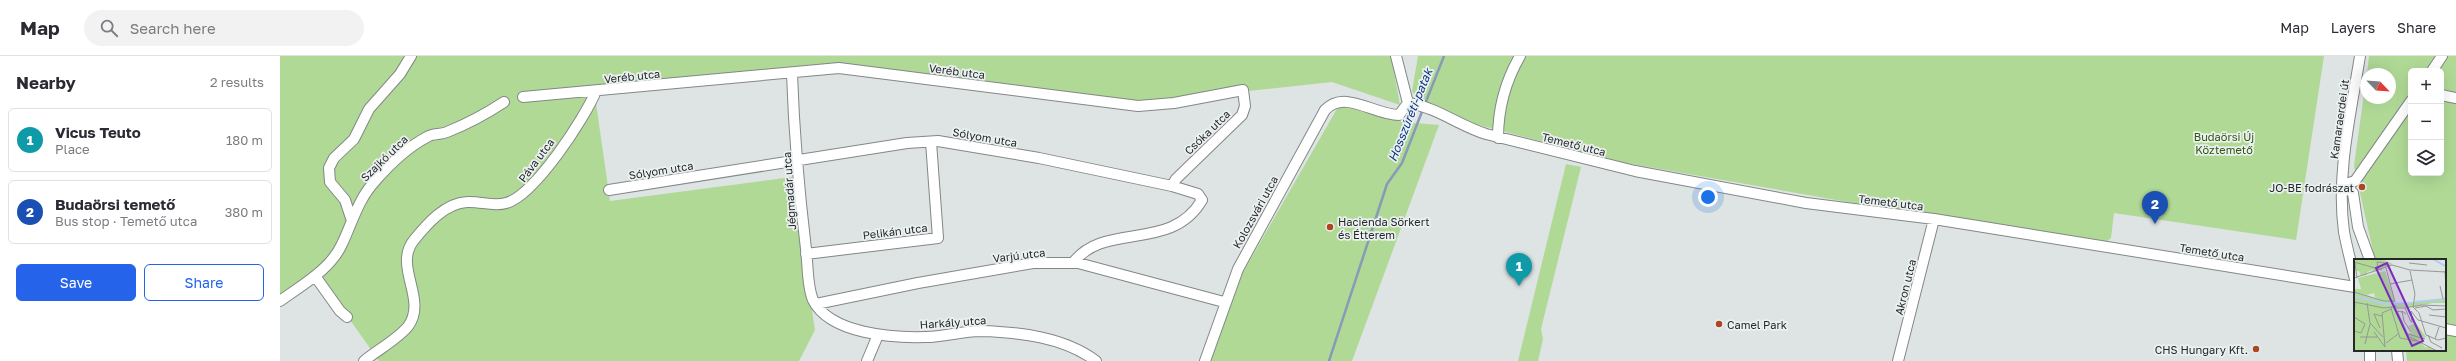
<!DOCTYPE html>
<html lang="en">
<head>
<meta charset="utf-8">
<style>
  body { margin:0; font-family:"Golos Text",sans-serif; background:#f2f2f3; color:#2b2b33 }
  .controls { position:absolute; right:12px; top:12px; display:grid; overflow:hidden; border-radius:6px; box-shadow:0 4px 16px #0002 }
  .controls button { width:36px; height:36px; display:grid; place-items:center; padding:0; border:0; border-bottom:1px solid #e1e1e2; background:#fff; color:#2b2b33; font:20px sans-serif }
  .compass { position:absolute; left:2080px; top:12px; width:36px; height:36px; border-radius:50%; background:#fff; box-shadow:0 4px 16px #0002; rotate:115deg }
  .you { position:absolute; left:1428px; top:141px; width:14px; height:14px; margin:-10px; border:3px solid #fff; border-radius:50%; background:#1a73e8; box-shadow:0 0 0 6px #1a73e833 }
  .badge { display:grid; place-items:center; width:26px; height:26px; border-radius:50%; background:#2563eb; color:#fff; font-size:13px; font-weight:700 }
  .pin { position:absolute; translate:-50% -33px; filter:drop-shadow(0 1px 2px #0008) }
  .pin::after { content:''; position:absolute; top:21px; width:14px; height:12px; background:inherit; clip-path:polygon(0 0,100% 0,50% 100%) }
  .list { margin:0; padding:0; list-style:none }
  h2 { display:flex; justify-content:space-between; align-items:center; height:52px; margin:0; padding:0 16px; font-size:17px }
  h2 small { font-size:13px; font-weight:400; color:#7c7c81 }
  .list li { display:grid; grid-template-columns:26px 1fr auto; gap:12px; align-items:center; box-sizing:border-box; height:64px; margin:0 8px 8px; padding:0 8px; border:1px solid #e1e1e2; border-radius:6px }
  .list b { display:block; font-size:15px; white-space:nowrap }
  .list p { margin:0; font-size:13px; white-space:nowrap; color:#7c7c81 }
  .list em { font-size:13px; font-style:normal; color:#7c7c81 }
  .actions { display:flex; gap:8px; padding:12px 16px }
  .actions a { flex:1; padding:9px 0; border:1px solid #2563eb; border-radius:6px; text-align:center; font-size:14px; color:#2563eb }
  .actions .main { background:#2563eb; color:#fff }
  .icon { flex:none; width:22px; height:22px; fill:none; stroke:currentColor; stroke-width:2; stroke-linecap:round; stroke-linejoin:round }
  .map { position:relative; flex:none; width:2176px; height:305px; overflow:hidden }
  header { display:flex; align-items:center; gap:24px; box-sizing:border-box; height:56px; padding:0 20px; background:#fff; border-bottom:1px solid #e1e1e2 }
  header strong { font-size:19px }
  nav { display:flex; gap:22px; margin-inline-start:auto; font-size:14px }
  .search { width:280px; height:36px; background:#f2f2f3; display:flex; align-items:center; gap:10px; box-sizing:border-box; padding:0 14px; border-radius:22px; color:#7c7c81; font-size:15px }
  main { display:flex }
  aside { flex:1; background:#fff }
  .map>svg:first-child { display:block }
  .green { fill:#b0d996; fill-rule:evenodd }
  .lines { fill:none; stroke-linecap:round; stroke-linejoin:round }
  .stream { stroke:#889ab7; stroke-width:2.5 }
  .minor-casing { stroke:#838787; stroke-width:12 }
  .minor { stroke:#fff; stroke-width:10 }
  .poi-dot { fill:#ad4522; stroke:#ebf0f0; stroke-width:1.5 }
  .labels { text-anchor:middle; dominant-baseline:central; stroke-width:3.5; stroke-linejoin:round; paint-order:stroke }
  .street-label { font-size:11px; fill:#262828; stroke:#ebf0f0 }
  .park-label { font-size:11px; fill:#30560a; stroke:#ebf0f0 }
  .poi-label { font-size:11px; fill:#262828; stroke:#ebf0f0; text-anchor:end }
  .water-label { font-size:12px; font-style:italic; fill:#083783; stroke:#ebf0f0 }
  .inset-river { fill:none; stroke:#b2cbf4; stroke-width:2 }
  .inset-road { fill:none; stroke:#949898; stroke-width:1 }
  .view { fill:#7b2cbf; fill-opacity:0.15; stroke:#7b2cbf; stroke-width:2 }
  .inset-edge { fill:none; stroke:#262828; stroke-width:2 }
</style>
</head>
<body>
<header>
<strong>Map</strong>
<div class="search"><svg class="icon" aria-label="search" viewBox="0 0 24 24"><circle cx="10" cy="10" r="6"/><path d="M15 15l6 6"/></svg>Search here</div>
<nav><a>Map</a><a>Layers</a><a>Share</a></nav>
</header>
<main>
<aside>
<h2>Nearby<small>2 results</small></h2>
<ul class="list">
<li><span class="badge" style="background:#0f9aa8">1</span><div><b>Vicus Teuto</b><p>Place</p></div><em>180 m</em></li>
<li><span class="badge" style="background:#1a4fb4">2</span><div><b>Budaörsi temető</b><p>Bus stop · Temető utca</p></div><em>380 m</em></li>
</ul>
<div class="actions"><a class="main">Save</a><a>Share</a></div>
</aside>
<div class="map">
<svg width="2176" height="305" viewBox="0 0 2176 305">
  <rect width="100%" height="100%" fill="#dee3e3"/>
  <path class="green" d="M0,0h1111l9,49 -68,-23 -93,10 -103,16 -273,-38 -269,19 16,112 182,-24 23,153 -16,31h-420l-62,-88 -37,28z
    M1138,0h906l-28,184 -182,-27 -3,25 -5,4 -241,-37 -245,-43 -145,-38 -59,-27 -4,-6z
    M2089,0h87v305h-49l-1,-11h39v-90h-70l-21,-94 12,-87v19h24v-24h-23zM2131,15h30v102h-30z
    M1065,49l58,17 36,3 -87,236h-145l20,-61 111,-193z
    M1286,108l15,3 -40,162 2,10 -5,22h-20z"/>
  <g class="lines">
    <path class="stream" d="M1145,48l19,-48
      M1049,305l58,-177 15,-21 21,-54"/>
    <g class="minor-casing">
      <path id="minor" d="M1116,0l12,47
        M2152,15l10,-15
        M512,18c2,59 7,117 14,175 2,16 1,37 7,51 17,34 80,38 113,37 18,0 36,-6 54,-6 39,1 84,6 116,30
        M2161,39l15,3
        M243,41l316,-29 299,38 36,-3 69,-13 2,16 -3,9 -66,64 -4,7
        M1128,47c28,4 52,23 78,31l149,37 171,32 128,16 421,68
        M1218,82c0,-30 7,-56 22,-82
        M2063,129l12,-4 56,-80
        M2063,129l10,8 5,34 12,33
        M329,134l298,-47 31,-2 101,17 133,28 26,8 4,6c-31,53 -98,21 -129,63
        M71,162l-6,-18 -15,-18 -1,-14 5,-10 20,-19 15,-30 31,-35 11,-18
        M526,198l132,-16 -7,-96
        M35,220l25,35 7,6
        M2075,223c-4,-16 -8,-31 -11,-47 -8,-58 7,-119 16,-176
        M0,245c22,-16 51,-32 62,-57 11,-23 16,-45 34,-64 14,-16 32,-33 51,-43 6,-4 14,-2 20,-5 20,-8 39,-18 57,-30
        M536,248l102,-21 115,-20h45l146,39
        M2165,273l11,2
        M2090,294v11
        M2117,294l1,11
        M84,305c12,-10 37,-24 45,-36 18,-27 -16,-59 5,-85 13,-16 31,-37 53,-38 13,-1 27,5 39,1 28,-7 79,-85 90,-112
        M587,305l11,-26
        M925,305l33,-92 87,-159c20,-21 49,5 74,5l9,-12
        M1618,305l36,-142"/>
    </g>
    <use href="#minor" class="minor"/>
  </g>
  <g class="poi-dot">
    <circle cx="2082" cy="131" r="4"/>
    <circle cx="1050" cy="171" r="4"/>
    <circle cx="1439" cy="268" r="4"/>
    <circle cx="1976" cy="293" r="4"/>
  </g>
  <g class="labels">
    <g class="street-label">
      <text transform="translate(677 15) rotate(7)">Veréb utca</text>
      <text transform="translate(352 20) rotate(-6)">Veréb utca</text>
      <text transform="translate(2059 63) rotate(-82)">Kamaraerdei út</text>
      <text transform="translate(927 76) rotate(-44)">Csóka utca</text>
      <text transform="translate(705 81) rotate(10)">Sólyom utca</text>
      <text transform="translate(1294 88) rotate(14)">Temető utca</text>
      <text transform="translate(104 102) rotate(-44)">Szajkó utca</text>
      <text transform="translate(256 104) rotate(-53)">Páva utca</text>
      <text transform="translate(381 114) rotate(-9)">Sólyom utca</text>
      <text transform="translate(509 135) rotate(-94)">Jégmadár utca</text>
      <text transform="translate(1611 146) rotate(7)">Temető utca</text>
      <text transform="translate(975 156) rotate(-61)">Kolozsvári utca</text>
      <text transform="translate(615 175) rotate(-7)">Pelikán utca</text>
      <text transform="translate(1932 196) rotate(9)">Temető utca</text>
      <text transform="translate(739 199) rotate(-7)">Varjú utca</text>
      <text transform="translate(1625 231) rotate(-76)">Akron utca</text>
      <text transform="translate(673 266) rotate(-4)">Harkály utca</text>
    </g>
    <g class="park-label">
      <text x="1944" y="80">Budaörsi Új<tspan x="1944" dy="13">Köztemető</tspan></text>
    </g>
    <g class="poi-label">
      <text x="2074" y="131">JO-BE fodrászat</text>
      <text x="1058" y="165" text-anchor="start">Hacienda Sörkert<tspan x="1058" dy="13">és Étterem</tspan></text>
      <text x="1447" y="268" text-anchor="start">Camel Park</text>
      <text x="1968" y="293">CHS Hungary Kft.</text>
    </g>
    <g class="water-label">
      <text transform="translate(1130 59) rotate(-68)">Hosszúréti-patak</text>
    </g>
  </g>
  <g transform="translate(2074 203)">
    <rect width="92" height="92" fill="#dee3e3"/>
    <path d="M0,0h28l11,5 -21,9 1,-3 -6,2v3l-6,1 -2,-5h-3zM31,12l9,27 20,-4 -20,4v7l-8,1 9,-1 13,29 4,-2 -4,-6 8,-3 10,14 -7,4 7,7 1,-2 10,5h-83v-59l30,9 -9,-4 -1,-4 -7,2 -12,-3v-3h6l-3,-11zM92,40v4h-13l-19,4h-18l-1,-3z" fill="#b0d996"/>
    <path class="inset-river" d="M79,0l12,7M0,37l31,8 27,-1M61,43l31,-3"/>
    <path class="inset-road" d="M0,3l28,8M1,4l2,15M55,4l18,2M32,9l9,34M24,10l-1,-7 8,1 1,3M56,12l5,23 -2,13M91,12l1,17M0,19l38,-13 18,5 36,2M36,25l22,-4M86,27l3,13M0,33l30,9h11M0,43l30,6 8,-1M13,44l3,20 13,14M59,48l6,6 7,22 12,5 8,-2M51,49l6,14M61,49l11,-2 7,4 13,-1M48,53l-5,-1 12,26M52,55l-4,-3 2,10 7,11M75,56l17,2M0,58l1,-14M0,58l11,7M58,64l-1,-12 7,9 28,8M26,69l-6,-14 8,2M0,72l7,2 4,-9M20,73l11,15M54,75l17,5M74,76l3,7 11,6M6,78h17M56,78l27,14M81,80l4,-12M63,82l-17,-3 -9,-30 4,-3 1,3h8l18,-3 24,1M32,84l12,-9M11,85l5,-20M31,88l-3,-34 9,-4"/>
    <path class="view" d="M33,4l36,78 -11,5 -36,-78z"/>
    <rect width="92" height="92" class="inset-edge"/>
  </g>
</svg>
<div class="controls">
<button>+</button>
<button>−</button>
<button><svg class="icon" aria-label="layers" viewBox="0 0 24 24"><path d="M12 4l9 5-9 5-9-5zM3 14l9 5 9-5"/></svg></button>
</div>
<svg class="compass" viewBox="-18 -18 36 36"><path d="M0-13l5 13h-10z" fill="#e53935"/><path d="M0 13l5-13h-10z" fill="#7c7c81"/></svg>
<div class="you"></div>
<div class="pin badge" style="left:1239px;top:230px;background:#0f9aa8">1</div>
<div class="pin badge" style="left:1875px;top:168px;background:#1a4fb4">2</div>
</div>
</main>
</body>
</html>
